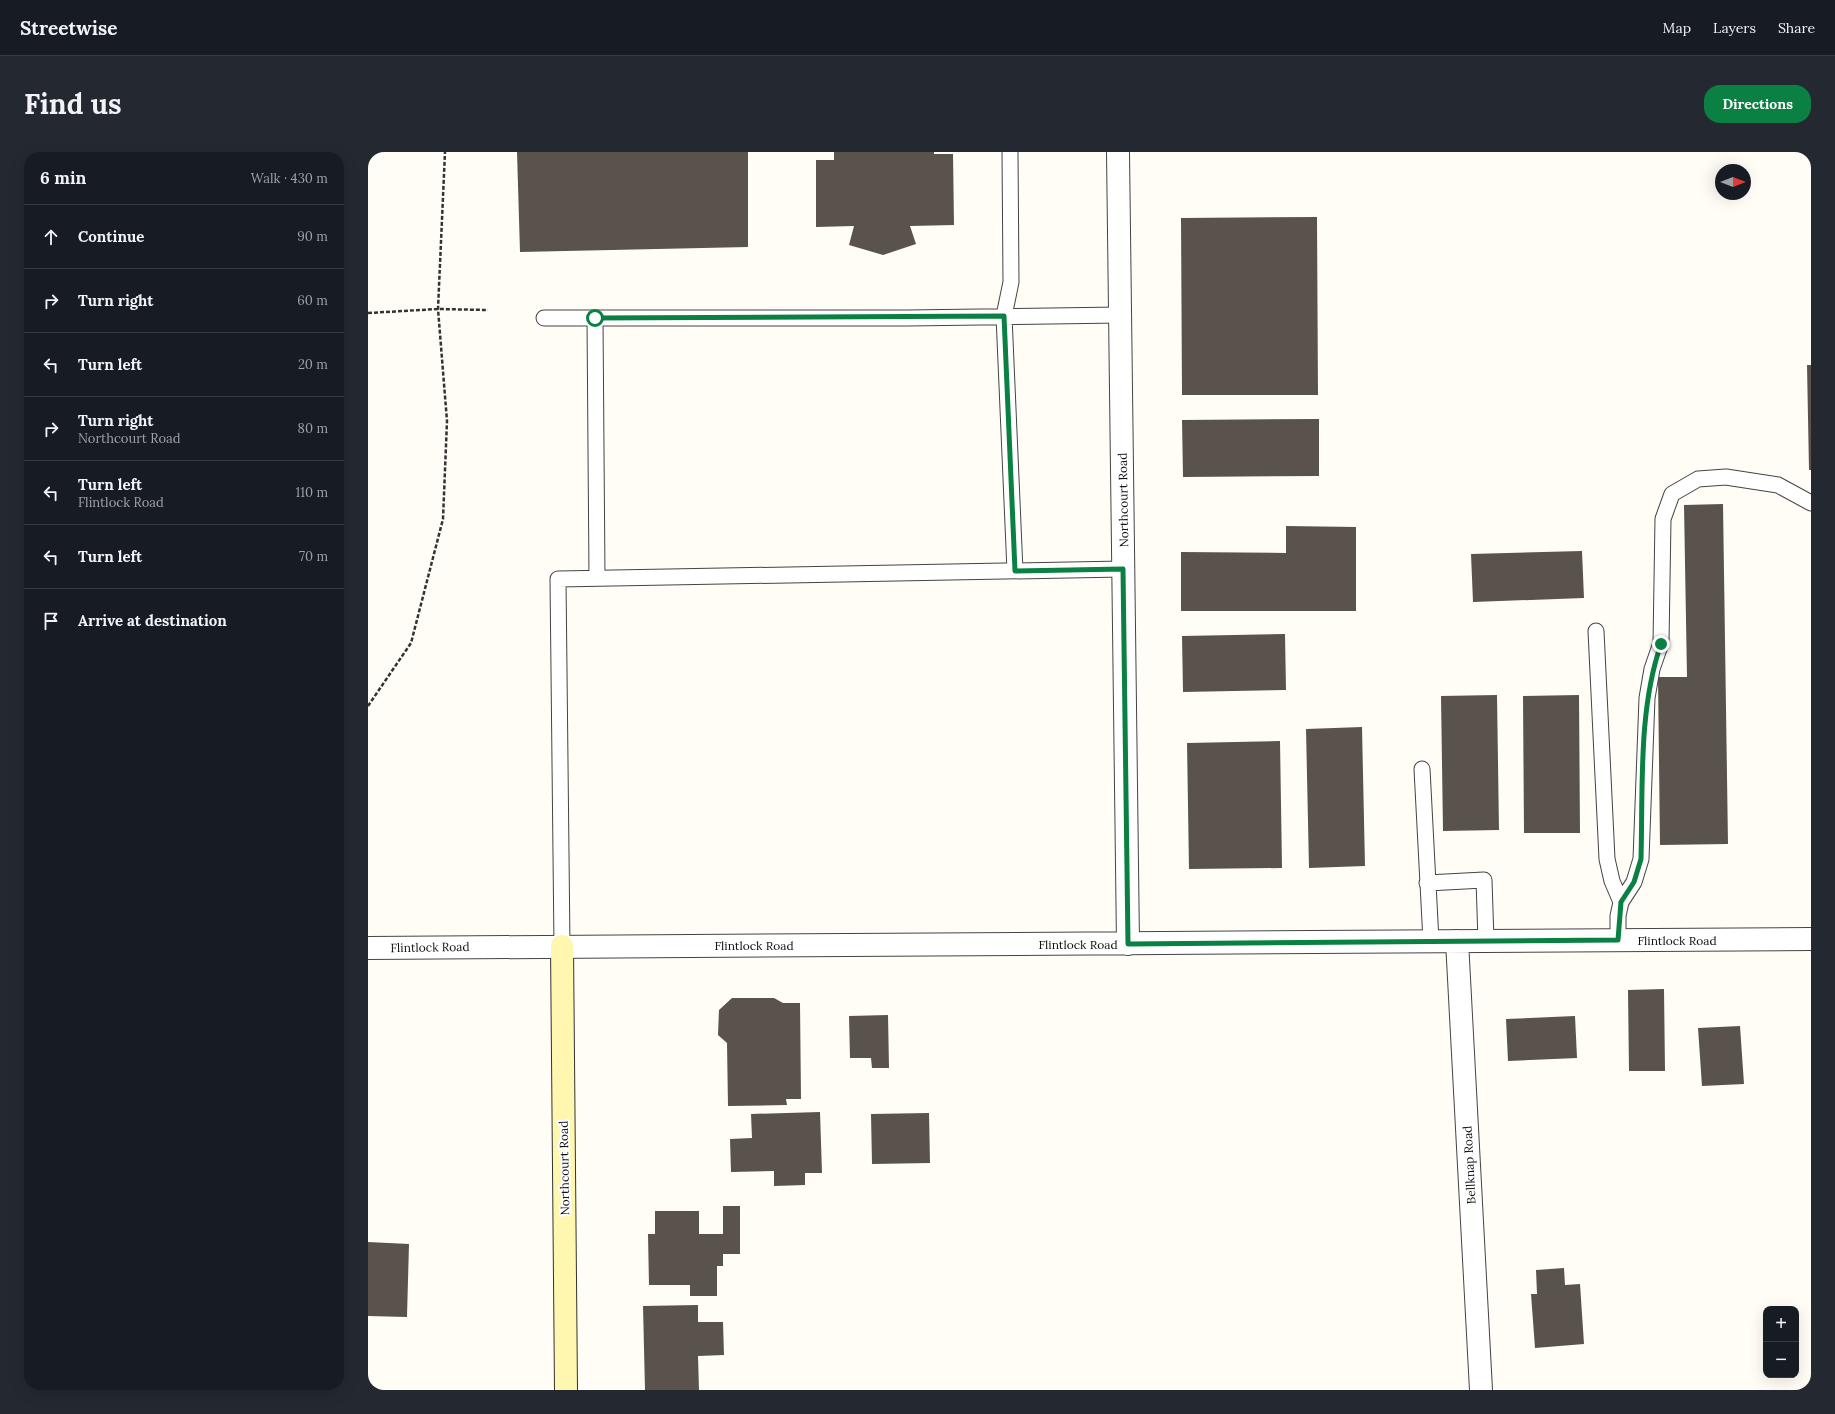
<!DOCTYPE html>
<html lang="en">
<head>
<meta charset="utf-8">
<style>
  body { margin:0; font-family:Lora,serif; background:#242831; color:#f1f3f6 }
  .controls { position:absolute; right:12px; bottom:12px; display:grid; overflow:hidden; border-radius:8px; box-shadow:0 4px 16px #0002 }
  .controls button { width:36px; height:36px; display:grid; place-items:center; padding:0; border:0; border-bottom:1px solid #363941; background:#171b24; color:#f1f3f6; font:20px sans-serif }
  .compass { position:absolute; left:1347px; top:12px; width:36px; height:36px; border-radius:50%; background:#171b24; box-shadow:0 4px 16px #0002; rotate:90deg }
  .stop { position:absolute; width:12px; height:12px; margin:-9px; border:3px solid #0b8043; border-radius:50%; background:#fff }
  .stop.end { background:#0b8043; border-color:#fff; box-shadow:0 1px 4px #0008 }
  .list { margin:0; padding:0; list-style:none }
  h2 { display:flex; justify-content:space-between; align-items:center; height:52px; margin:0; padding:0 16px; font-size:17px }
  h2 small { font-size:13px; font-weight:400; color:#9ea1a6 }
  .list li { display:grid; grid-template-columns:26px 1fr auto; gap:12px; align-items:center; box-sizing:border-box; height:64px; padding:0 16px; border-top:1px solid #363941 }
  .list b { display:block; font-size:15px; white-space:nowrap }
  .list p { margin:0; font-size:13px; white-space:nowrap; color:#9ea1a6 }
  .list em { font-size:13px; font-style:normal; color:#9ea1a6 }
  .icon { flex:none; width:22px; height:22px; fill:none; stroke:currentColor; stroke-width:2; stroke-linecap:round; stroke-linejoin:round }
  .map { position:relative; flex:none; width:1443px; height:1238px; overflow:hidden; border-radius:16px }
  header { display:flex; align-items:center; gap:24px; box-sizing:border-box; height:56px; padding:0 20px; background:#171b24; border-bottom:1px solid #363941 }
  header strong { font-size:19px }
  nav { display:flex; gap:22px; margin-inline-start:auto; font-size:14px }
  .intro { display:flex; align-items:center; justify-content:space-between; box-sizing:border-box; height:96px; padding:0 24px }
  h1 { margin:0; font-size:28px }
  .button { padding:10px 18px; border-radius:16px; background:#0b8043; color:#fff; font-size:14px; font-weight:700 }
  main { display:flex; gap:24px; padding:0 24px }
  aside { flex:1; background:#171b24; border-radius:16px; box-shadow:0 4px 16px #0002 }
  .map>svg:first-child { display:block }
  .building { fill:#5a524d }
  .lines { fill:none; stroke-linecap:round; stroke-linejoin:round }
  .lane-casing { stroke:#444; stroke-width:17 }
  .street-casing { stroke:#444; stroke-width:24 }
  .secondary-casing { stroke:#333; stroke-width:24 }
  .path { stroke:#333; stroke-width:2.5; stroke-dasharray:4 2; stroke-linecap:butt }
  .lane { stroke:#fff; stroke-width:15 }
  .street { stroke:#fff; stroke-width:22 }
  .secondary { stroke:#fff6b0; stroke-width:22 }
  .route { stroke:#0b8043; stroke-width:5 }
  .labels { text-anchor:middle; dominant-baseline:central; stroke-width:4; stroke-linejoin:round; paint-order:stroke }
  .street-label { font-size:12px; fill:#111; stroke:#fff }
</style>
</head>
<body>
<header>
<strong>Streetwise</strong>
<nav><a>Map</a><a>Layers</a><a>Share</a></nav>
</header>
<div class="intro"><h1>Find us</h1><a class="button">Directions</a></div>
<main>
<aside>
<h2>6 min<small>Walk · 430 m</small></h2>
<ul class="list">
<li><svg class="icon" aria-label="ahead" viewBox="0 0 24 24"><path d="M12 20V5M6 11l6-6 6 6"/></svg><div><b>Continue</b></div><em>90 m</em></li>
<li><svg class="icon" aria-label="right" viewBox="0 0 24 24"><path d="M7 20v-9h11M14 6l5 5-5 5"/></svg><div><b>Turn right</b></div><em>60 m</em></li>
<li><svg class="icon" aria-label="left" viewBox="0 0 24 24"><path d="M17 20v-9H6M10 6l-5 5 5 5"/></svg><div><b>Turn left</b></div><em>20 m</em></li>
<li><svg class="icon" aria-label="right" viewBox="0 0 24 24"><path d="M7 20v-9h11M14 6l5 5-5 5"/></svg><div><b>Turn right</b><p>Northcourt Road</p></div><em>80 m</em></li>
<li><svg class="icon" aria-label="left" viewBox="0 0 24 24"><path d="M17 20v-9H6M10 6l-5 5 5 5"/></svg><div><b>Turn left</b><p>Flintlock Road</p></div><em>110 m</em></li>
<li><svg class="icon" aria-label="left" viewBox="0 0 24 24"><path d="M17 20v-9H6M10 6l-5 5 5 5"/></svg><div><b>Turn left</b></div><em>70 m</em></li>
<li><svg class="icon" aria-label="arrive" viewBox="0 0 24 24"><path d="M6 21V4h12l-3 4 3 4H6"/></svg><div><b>Arrive at destination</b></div></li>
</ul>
</aside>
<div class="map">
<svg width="1443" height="1238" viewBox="0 0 1443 1238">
  <rect width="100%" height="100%" fill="#fffdf5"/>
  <path class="building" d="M149,0h231v95l-228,5z
    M466,0h100v2h19l1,71 -44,1 6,18 -33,11 -34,-10 5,-19 -38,1v-67h18z
    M949,65l1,178h-136l-1,-177z
    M1439,213h4v105h-2z
    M951,267v57l-136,1 -1,-57z
    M1355,352l5,340 -68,1 -2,-168h29l-3,-172z
    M918,374l70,1v84h-175v-59l105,1z
    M1214,399l2,47 -111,4 -2,-48z
    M917,482l1,56 -103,2 -1,-56z
    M1129,543l2,135 -56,1 -2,-135z
    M1211,543l1,138h-56l-1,-137z
    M994,575l3,139 -56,2 -3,-139z
    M912,589l2,127 -93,1 -2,-126z
    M1296,837l1,82h-36l-1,-81z
    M364,846h42l9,5h17l1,96h-15l1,6 -59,1 -1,-63 -9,-8 1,-25z
    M520,863l1,53h-17l-1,-10h-21l-1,-42z
    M1207,864l2,42 -69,3 -2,-42z
    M1372,874l4,58 -42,2 -4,-58z
    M452,960l2,61h-17v12l-31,1v-15l-43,1 -1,-33 22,-1 -1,-24z
    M561,961l1,50 -58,1 -1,-50z
    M355,1054h17v48h-17v12h-6v30h-27v-11h-41l-1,-51h7v-23h44v23h24z
    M0,1090l41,2 -2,73 -39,-1z
    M1196,1116l1,17 15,-1 4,60 -49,4 -4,-54h6l-1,-24z
    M330,1153v17h25l1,33 -26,1 1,34h-54l-2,-84z"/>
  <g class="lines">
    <g class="lane-casing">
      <path id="lane" d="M642,0l1,130 -7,34 11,255
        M176,166h363l213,-3
        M227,166l2,260
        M1228,479l11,228 5,22 9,21
        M1054,617l9,172
        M1059,731l57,-3 2,61
        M1250,788v-24l3,-14 13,-20 7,-23 6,-161 5,-29 9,-26 2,-124 9,-25 26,-15 28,-2 52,8 33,18
        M194,794l-4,-367 565,-10"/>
    </g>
    <g class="street-casing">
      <path id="street" d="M750,0l10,792
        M1089,789l24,449
        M0,796l1443,-9"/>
    </g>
    <g class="secondary-casing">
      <path id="secondary" d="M194,794l4,444"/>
    </g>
    <path class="path" d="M0,161l70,-4 50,1
      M0,554l43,-63 32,-124 4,-98 -9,-112 7,-157"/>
    <use href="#lane" class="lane"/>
    <use href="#street" class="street"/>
    <use href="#secondary" class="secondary"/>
  </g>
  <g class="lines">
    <path class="route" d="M227,166l409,-2 11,255 108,-2 5,375 490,-4 3,-38 13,-20 7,-23c2,-70 -3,-149 20,-215"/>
  </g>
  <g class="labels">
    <g class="street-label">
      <text transform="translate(755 348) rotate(-91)">Northcourt Road</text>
      <text x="1309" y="788">Flintlock Road</text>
      <text x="710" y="792">Flintlock Road</text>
      <text x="386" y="793">Flintlock Road</text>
      <text transform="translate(62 795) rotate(-1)">Flintlock Road</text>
      <text transform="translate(1101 1013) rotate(-93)">Bellknap Road</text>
      <text transform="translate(196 1016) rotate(-91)">Northcourt Road</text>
    </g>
  </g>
</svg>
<div class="controls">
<button>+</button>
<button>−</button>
</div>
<svg class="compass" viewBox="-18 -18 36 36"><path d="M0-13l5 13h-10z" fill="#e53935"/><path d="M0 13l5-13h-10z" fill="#9ea1a6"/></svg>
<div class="stop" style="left:227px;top:166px"></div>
<div class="stop end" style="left:1293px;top:492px"></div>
</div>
</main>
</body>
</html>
